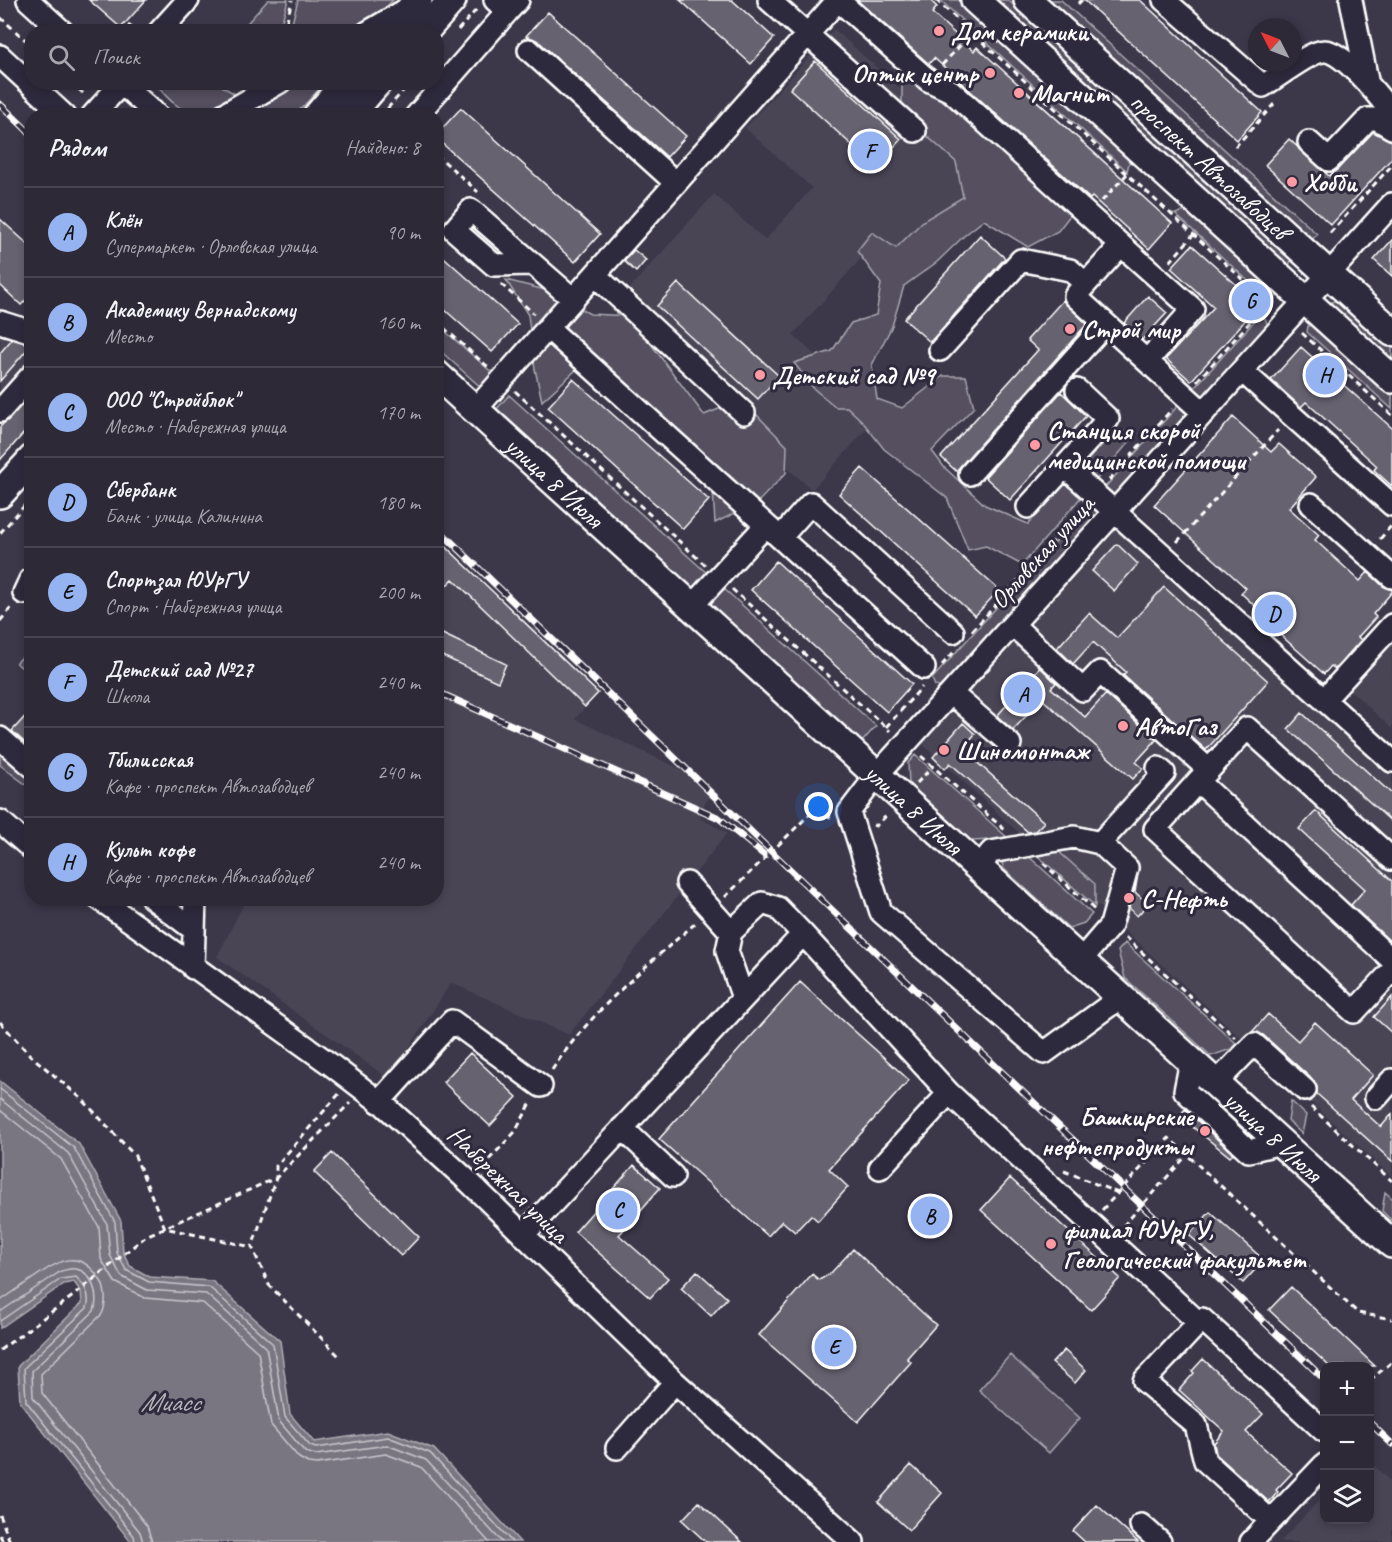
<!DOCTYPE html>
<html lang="ru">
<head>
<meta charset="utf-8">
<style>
  body { margin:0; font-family:Caveat,sans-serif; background:#393542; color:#f1f3f6 }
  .controls { position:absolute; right:18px; bottom:18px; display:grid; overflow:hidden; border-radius:12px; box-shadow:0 3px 9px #0003 }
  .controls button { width:54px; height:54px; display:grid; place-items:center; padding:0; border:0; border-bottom:2px solid #484552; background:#2d2937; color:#f1f3f6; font:30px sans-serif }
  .compass { position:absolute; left:1248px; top:18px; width:54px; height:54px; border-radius:50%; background:#2d2937; box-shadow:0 3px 9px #0003; rotate:312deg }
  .you { position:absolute; left:819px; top:807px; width:21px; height:21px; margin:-15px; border:4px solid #fff; border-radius:50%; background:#1a73e8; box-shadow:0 0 0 9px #1a73e833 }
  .badge { display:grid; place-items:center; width:39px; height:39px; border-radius:50%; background:#95b2f1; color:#111; font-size:20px; font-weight:700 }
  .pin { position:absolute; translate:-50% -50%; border:3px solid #fff; box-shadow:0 2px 6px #0006 }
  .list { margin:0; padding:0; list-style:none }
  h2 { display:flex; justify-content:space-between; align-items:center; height:78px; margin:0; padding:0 24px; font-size:26px }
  h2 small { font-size:20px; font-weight:400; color:#a7a6ad }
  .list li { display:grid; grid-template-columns:39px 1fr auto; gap:18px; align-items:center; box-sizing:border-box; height:90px; padding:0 24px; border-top:2px solid #484552 }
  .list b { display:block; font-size:22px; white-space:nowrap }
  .list p { margin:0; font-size:20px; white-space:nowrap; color:#a7a6ad }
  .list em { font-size:20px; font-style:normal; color:#a7a6ad }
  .icon { flex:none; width:33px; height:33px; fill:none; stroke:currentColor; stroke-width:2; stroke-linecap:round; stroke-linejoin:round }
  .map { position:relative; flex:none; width:1392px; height:1542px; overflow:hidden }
  .search { position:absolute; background:#2d2937; box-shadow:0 3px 9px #0003; left:24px; top:24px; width:420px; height:66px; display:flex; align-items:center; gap:15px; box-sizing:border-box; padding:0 21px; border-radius:24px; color:#a7a6ad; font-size:22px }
  .panel { position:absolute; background:#2d2937; box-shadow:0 3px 9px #0003; left:24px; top:108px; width:420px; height:798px; border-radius:24px }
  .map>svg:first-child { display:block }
  .built { fill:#494455 }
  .green { fill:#555060; stroke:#aaa8b0; stroke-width:1.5 }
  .water { fill:#797682; stroke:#afadb4; stroke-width:1.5 }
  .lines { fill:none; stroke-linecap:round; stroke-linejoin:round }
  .shore { stroke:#c9c8cd; stroke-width:1.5 }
  .building { fill:#666270; stroke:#fff; stroke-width:1.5 }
  .minor-casing { stroke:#fff; stroke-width:26 }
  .major-casing { stroke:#fff; stroke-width:32 }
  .path { stroke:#fff; stroke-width:3; stroke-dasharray:6 4.5; stroke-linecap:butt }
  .minor { stroke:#2f2a3d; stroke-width:21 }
  .major { stroke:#2f2a3d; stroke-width:27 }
  .rail-casing { stroke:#fff; stroke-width:7 }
  .rail { stroke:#2f2a3d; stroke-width:4.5; stroke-dasharray:14; stroke-linecap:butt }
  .poi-dot { fill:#ff9aa2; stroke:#2f2a3d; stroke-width:2 }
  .labels { text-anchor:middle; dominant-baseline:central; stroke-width:6; stroke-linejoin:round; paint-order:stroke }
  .poi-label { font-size:26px; font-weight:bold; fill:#fff; stroke:#2f2a3d; text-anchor:start }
  .street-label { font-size:26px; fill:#fff; stroke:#2f2a3d }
  .water-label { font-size:27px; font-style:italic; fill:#b5b4ba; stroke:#2f2a3d }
</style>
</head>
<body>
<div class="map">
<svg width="1392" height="1542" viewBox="0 0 1392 1542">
  <rect width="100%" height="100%" fill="#3c3749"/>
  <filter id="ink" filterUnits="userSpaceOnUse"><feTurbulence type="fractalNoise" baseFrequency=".0167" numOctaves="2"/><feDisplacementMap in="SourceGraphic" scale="12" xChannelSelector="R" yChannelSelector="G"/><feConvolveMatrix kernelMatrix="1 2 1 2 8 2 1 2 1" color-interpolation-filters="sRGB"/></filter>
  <g filter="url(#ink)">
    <path class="built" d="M834,29l162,146 -89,98 -33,-29 -81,91 87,79 -68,76 -201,-181 103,-115 51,46 47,-52 -67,-60z
      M0,312l29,10 3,-2 -1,104 -31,36z
      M1116,520l276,249v408l-474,-437z
      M437,537l161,156 -23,26 103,49 32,29 -5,6 -5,15 27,15 -158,202 -118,-52 -62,96 -172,-122 29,-58 190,-1z
      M1392,641v88l-43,-40z
      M1370,1461l22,22v59h-112l44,-47v25h46z"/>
    <path class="green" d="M268,0h20l-9,31h-39z
      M298,0h95l-10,10 -37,21h-56z
      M940,0h20l171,156 -4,15z
      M989,0h19l283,259 -2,8 -7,2z
      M1046,0h15l256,234 -7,8z
      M902,79l33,11 139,120 -16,21 -30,16 -44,-27 -19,15 -28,27 -33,24 -12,40 -20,39 5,34 25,9 41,-32h23l8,31 -42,44 12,16 41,38 43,19 88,-94 21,3 -115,132 -36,-19 -18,4 -21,-52 -63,-49 -22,-28 -15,-14h-11l-22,-18 -20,-26 38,-12 19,-28 25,-8 5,-31 -24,-33 15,-19 24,16 27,-27 40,-24 -7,-35 -54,-48z
      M156,83h61l21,13c-9,5 -19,12 -29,16 -21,8 -43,-13 -53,-29z
      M296,83h29l-30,32 -56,1z
      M1190,210l88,80 -2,8 -7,2 -94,-86z
      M506,280l43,11 41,23 40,2 74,99 22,-9 29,7 32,33 -1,27 -27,28 -44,22 -3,-49 -125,-114 -45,41 -7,-32 -7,-54z
      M1338,300l54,48v18l-62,-57 1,-7z
      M1258,317l7,1 3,8 -70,77 -10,-8z
      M437,324l60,53 -12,14 -48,-43z
      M1314,324l78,71v14l-85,-77 1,-6z
      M509,395l199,179 -15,17 -199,-179z
      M1183,400l10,9 -84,93 -10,-8z
      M1095,498l10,9 -163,181 -7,-2 -3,-7z
      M722,587l154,139 -15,17 -154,-139z
      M31,649v-1v27l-15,-12z
      M0,746l31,28v10l-2,3 -29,-22z
      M915,755l94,84 -37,2 -63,-57 -1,-21z
      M1032,851h26l37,33v22z
      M1025,853l67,61 -8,9 -15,5 -66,-60 -1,-9z
      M1125,943l111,100 -5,6 -20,7 -86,-78 -7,-27z
      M1291,1101l15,14 -4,19 -14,-13z
      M1385,1192l7,6v23l-10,-10z
      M1010,1355l70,63 -31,35 -70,-63z"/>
    <path class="water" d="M0,1081l79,63 42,77 2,31 7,14 20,11 62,4 68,60 10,73 24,28 74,-11 46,18 86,93h-389l-111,-140 -2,-36 64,-63 -1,-11 -7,-10 -10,2 -64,44z"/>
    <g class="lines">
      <path class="shore" d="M0,1089l74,59 41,74 2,31 9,17 23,12 60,5 64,57 12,73 25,29 6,2 72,-11 42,16 82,89
        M0,1099l68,54 39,71 3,31 11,21 26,14 59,4 60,53 13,74 26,31 11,3 71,-10 39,15 76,82
        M0,1110l61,49 38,68 2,32 14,23 30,16 58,5 55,49 13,73 28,33 9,5 9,1 69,-10 35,13 68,75
        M0,1301c12,-8 23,-16 35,-24 24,-17 44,-29 64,1 7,9 8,25 3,36l-61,60 1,19 105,133 5,16
        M0,1312l61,-41c5,-1 10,-3 15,-2 17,3 23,28 18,42l-62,60 1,26 107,135 3,10
        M0,1321l61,-42 15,-2c9,8 15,18 11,31l-63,60 2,33 108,135 1,6"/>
    </g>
    <path class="building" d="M89,0h57l-25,28z
      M680,0h52l42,38 -23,26z
      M857,0h73l7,7 -5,6 42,38 3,-4 195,176 -23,26 -57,-52 -2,2 -156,-141 -5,6z
      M1084,0h56l122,112 -25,28z
      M548,12l138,124 -19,21 -129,-116 -12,-5z
      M815,61l86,78 -25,28 -86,-78z
      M461,108l139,126 -25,28 -139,-124v-3z
      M1373,132l19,9v17l-61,67 -66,-60 24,-26 40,37 9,-7z
      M0,219l32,29v46l-11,11 -21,-20z
      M980,235l25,23 -75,84 -26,-23z
      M1392,240v36l-18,-16z
      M1192,245l67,60 -68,76 -25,-22 48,-52 -43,-39z
      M436,250l82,74 -26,28 -56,-50z
      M634,250l12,10 -10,12 -12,-11z
      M678,283l101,93 -21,23 -101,-93z
      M1148,296l19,17 -25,27 -18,-17z
      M1063,300l24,24 -131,147 -15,-14 97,-107 -11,-10z
      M12,339l19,6 -31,36v-28z
      M1301,347l91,81v58l-18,-16 3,-4 -71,-64 -5,5 -30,-27z
      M573,379l136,121 -26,29 -135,-122z
      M1061,392l25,24 -76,84 -25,-23z
      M32,395v29l-32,36v-33z
      M1233,417l38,35 8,-8 37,33 -27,31 30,27 -4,5 45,41 8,-9 15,14 9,3v3l-19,22 3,3 -18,20 3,3 -26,29 -4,-3 -7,8 -57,-51 3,-3 -29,-27 5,-5 -92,-83z
      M862,468l137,122 -24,26 -136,-122z
      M436,537l162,156 -13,14 -132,-128 -17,17z
      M1117,544l21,20 -24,27 -22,-20z
      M776,561l136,123 -25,28 -136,-122z
      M1164,587l104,94 -62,69 -83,-75 3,-3 -33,-30 -20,22 -16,-16 32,-35 28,25z
      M436,631l70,33 -8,18 -62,-29z
      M1040,667l16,16 -5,5 34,29 21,-23 50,46 -20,22 7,6 -10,11 -91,-80 -29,31 -16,-14z
      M32,709v40l-20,-18z
      M1302,713l90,81v28l-104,-93z
      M963,723l12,11 -13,15 82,73 -9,9 -7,1 -78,-69 -5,6 -12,-12z
      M1316,811l76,70v62l-41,-38 14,-16 -66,-60z
      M1138,874l-3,18 13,12 -11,12 -8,-8z
      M800,982l109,98 -80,89 19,18 -30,34 -7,-6 -16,17 -13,-11 -14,15 -109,-97z
      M1392,997v36l-18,-16z
      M1268,1014l30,27 17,-19 58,53 -22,25 30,27 11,-13v47l-75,-67v-7l-3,-6 -51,-46 -11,-3z
      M470,1053l47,44 -27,29 -47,-44z
      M1185,1109l48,45 -3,3 -51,-41z
      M332,1153l87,84 -18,19 -87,-84z
      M634,1165l26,23 -41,47 49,43 -18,20 -75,-66z
      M1010,1178l110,100 -29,32 -110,-100z
      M1210,1212l54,48 -21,23 -54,-48z
      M853,1249l83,76 -29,33 4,4 -53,60 -99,-87 53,-61 7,6 11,-6z
      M697,1271l30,27 -16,18 -30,-28z
      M1291,1287l84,79h-46l-60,-56z
      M1064,1350l22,20 -11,13 -23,-20z
      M1203,1359l60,55 -17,18 46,41 -16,17 2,2 -9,10 -53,-48 -2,-11 10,-12 -45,-41 15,-17 -2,-2z
      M911,1465l31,28 -33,37 -31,-28z
      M699,1502l43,40h-36l-24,-22z
      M1097,1505l41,37h-53l-12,-11z"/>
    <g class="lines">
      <g class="minor-casing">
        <path id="minor" d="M28,0l35,32
          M495,0l13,11 10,-11
          M769,0l146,131
          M838,0l90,80 23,11 170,154 -46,51 129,117
          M1164,0l99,86c13,-8 48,-35 61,-35 19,-1 57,48 68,62
          M1351,0l16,80
          M159,32l29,-32
          M368,32l34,-20
          M529,50l147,133
          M0,56l65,60
          M120,82l38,34
          M92,116l29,-32
          M221,116l59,-34
          M416,116l92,-105
          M1309,142l20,18 39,-41h9l15,9
          M1121,245l72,64 -46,52
          M532,264l-38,1 -40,-35 17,-20 102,89
          M595,275l149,138
          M0,322l32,10
          M548,328l376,340
          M940,350l81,-90 49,10 16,14
          M1242,371l150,134
          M476,409l362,-409
          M0,411l32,-36
          M1065,467l327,294
          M970,474l135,-150
          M1311,504l81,73
          M1028,507l80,-88 -31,-29
          M780,538l31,-35 142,129
          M24,593l6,-13
          M692,606l74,-81
          M1013,625l70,65 17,-18 109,98 -11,11
          M951,693l59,51
          M1324,700l68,-75
          M0,738l32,28
          M1209,770l38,-42 145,131
          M0,821l32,28
          M1100,843l64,-70 -6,-5
          M979,867l12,-15 83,-15 26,6 27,25 -16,57 -30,35
          M687,883l44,49 -4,19 16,47
          M98,898l232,166 55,42 84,76 206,200 178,160
          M152,898l42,32
          M731,932l31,-29 16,5 25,26
          M1392,960l-194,-179 -43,48 199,183 38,-41
          M193,968l2,-70
          M1121,997l-77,56 -163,-141 -32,-100 28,-37 515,-571
          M1191,1061l-6,30 64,60 32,-8
          M1216,1083l38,-39 51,46
          M1376,1098l16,-18
          M379,1102l73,-81 89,65
          M622,1128l51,48
          M880,1168l69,-75 250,230
          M523,1235l280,-301 146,159
          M617,1448l58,-66
          M1271,1521l-66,-60 -9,-36 -52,-44 58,-62 122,112
          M1141,1525l19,17
          M1251,1542l73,-77"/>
      </g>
      <g class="major-casing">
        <g id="major">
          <path d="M975,0l417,379"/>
          <path id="s1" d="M1028,0l364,332"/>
          <path d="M390,32l28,-32"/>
          <path d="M424,32l28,-32"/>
          <path d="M317,116l29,-34"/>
          <path d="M349,116l29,-34"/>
          <path id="s2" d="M436,374l956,870"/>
          <path d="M0,494l32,-35"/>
        </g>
      </g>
      <path class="path" d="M936,0l337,307
        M1078,4l4,-4
        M0,17l32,29
        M128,25l10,7
        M458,30l19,-21
        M284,32l8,-32
        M942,65l30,-32
        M71,82l15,14
        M226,82l8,6
        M394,116l-7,-7 24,-27
        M1235,147l39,-43
        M436,154l42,38
        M1102,201l25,-27
        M1330,233l62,-68
        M1170,262l23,-27
        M501,284l33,30
        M436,321l52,46
        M1302,333l90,82
        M1197,381l71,-79
        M515,391l190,174
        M1109,480l63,-71
        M0,533l32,-36
        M1380,539l12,-14
        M1177,542l101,-112
        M732,589l158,142
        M0,621l11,-13
        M972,631l110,-122
        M942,665l12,-13
        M886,727l36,-40
        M921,756l85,75
        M917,783l16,-17
        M873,825l3,1 12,-12
        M1043,863l53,48
        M725,897l86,-84 20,4
        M1125,937l111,101
        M0,1022l30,33 52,44 53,57 30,72 87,19
        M552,1070c38,-58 93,-103 146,-149
        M339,1094l-63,72v12l-24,69 17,38 70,71
        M1311,1107l81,74
        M482,1167l33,-35 17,-31
        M1064,1171l54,22
        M1102,1210l67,-72 189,175 34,6
        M1123,1226l64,-71
        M0,1350l73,-54 73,-60 130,-58 74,-75
        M1370,1380l22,-18
        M0,1515l10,27
        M0,1535l3,7"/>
      <use href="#minor" class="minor"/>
      <use href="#major" class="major"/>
      <g class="rail-casing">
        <path id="rail" d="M0,104l32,31
          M436,527l397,384 491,468
          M442,694l277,124 44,36
          M1370,1423l22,21"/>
      </g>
      <use href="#rail" class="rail"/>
    </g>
  </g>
  <g class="poi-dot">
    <circle cx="939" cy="31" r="6"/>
    <circle cx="990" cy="73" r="6"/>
    <circle cx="1019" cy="93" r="6"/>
    <circle cx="1292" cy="182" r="6"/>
    <circle cx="1070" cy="329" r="6"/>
    <circle cx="760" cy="375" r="6"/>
    <circle cx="1035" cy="445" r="6"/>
    <circle cx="1123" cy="726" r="6"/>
    <circle cx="944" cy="750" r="6"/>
    <circle cx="1129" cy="898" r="6"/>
    <circle cx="1205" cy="1131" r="6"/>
    <circle cx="1051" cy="1244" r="6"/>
  </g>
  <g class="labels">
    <g class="poi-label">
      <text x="951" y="31">Дом керамики</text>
      <text x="978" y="73" text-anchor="end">Оптик центр</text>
      <text x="1031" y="93">Магнит</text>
      <text x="1304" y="182">Хобби</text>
      <text x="1082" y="329">Строй мир</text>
      <text x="772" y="375">Детский сад №9</text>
      <text x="1047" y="430">Станция скорой<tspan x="1047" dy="30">медицинской помощи</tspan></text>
      <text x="1135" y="726">АвтоГаз</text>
      <text x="956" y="750">Шиномонтаж</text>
      <text x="1141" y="898">С-Нефть</text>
      <text x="1193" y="1116" text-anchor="end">Башкирские<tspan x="1193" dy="30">нефтепродукты</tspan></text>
      <text x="1063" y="1229">филиал ЮУрГУ,<tspan x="1063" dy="30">Геологический факультет</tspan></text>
    </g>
    <g class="street-label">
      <text stroke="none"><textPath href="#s1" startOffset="246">проспект Автозаводцев</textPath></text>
      <text stroke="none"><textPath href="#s2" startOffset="160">улица 8 Июля</textPath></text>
      <text transform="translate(1042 552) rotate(-48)">Орловская улица</text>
      <text stroke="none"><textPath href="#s2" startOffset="646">улица 8 Июля</textPath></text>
      <text stroke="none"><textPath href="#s2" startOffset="1132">улица 8 Июля</textPath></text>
      <text transform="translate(508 1184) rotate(44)">Набережная улица</text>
    </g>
    <g class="water-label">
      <text x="170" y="1402">Миасс</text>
    </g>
  </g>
</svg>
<div class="controls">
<button>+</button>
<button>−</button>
<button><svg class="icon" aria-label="layers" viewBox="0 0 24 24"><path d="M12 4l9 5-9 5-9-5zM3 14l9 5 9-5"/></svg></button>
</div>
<svg class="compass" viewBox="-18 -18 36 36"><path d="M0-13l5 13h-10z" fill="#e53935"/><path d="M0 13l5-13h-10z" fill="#a7a6ad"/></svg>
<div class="you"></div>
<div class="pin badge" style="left:1023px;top:694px">A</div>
<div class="pin badge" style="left:930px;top:1216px">B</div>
<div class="pin badge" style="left:618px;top:1210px">C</div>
<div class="pin badge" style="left:1274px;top:614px">D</div>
<div class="pin badge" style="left:834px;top:1347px">E</div>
<div class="pin badge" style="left:870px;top:151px">F</div>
<div class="pin badge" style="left:1251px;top:301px">G</div>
<div class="pin badge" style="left:1325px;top:375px">H</div>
<div class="search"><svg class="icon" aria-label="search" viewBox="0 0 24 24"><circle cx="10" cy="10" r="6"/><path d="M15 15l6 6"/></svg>Поиск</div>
<section class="panel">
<h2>Рядом<small>Найдено: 8</small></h2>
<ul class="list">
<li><span class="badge">A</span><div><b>Клён</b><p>Супермаркет · Орловская улица</p></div><em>90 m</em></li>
<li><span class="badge">B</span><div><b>Академику Вернадскому</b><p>Место</p></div><em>160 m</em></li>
<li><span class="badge">C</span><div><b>ООО &quot;Стройблок&quot;</b><p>Место · Набережная улица</p></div><em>170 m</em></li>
<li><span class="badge">D</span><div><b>Сбербанк</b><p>Банк · улица Калинина</p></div><em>180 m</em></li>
<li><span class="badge">E</span><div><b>Спортзал ЮУрГУ</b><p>Спорт · Набережная улица</p></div><em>200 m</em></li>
<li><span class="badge">F</span><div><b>Детский сад №27</b><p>Школа</p></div><em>240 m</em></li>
<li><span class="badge">G</span><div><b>Тбилисская</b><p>Кафе · проспект Автозаводцев</p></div><em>240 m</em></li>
<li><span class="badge">H</span><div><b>Культ кофе</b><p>Кафе · проспект Автозаводцев</p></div><em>240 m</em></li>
</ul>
</section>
</div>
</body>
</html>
